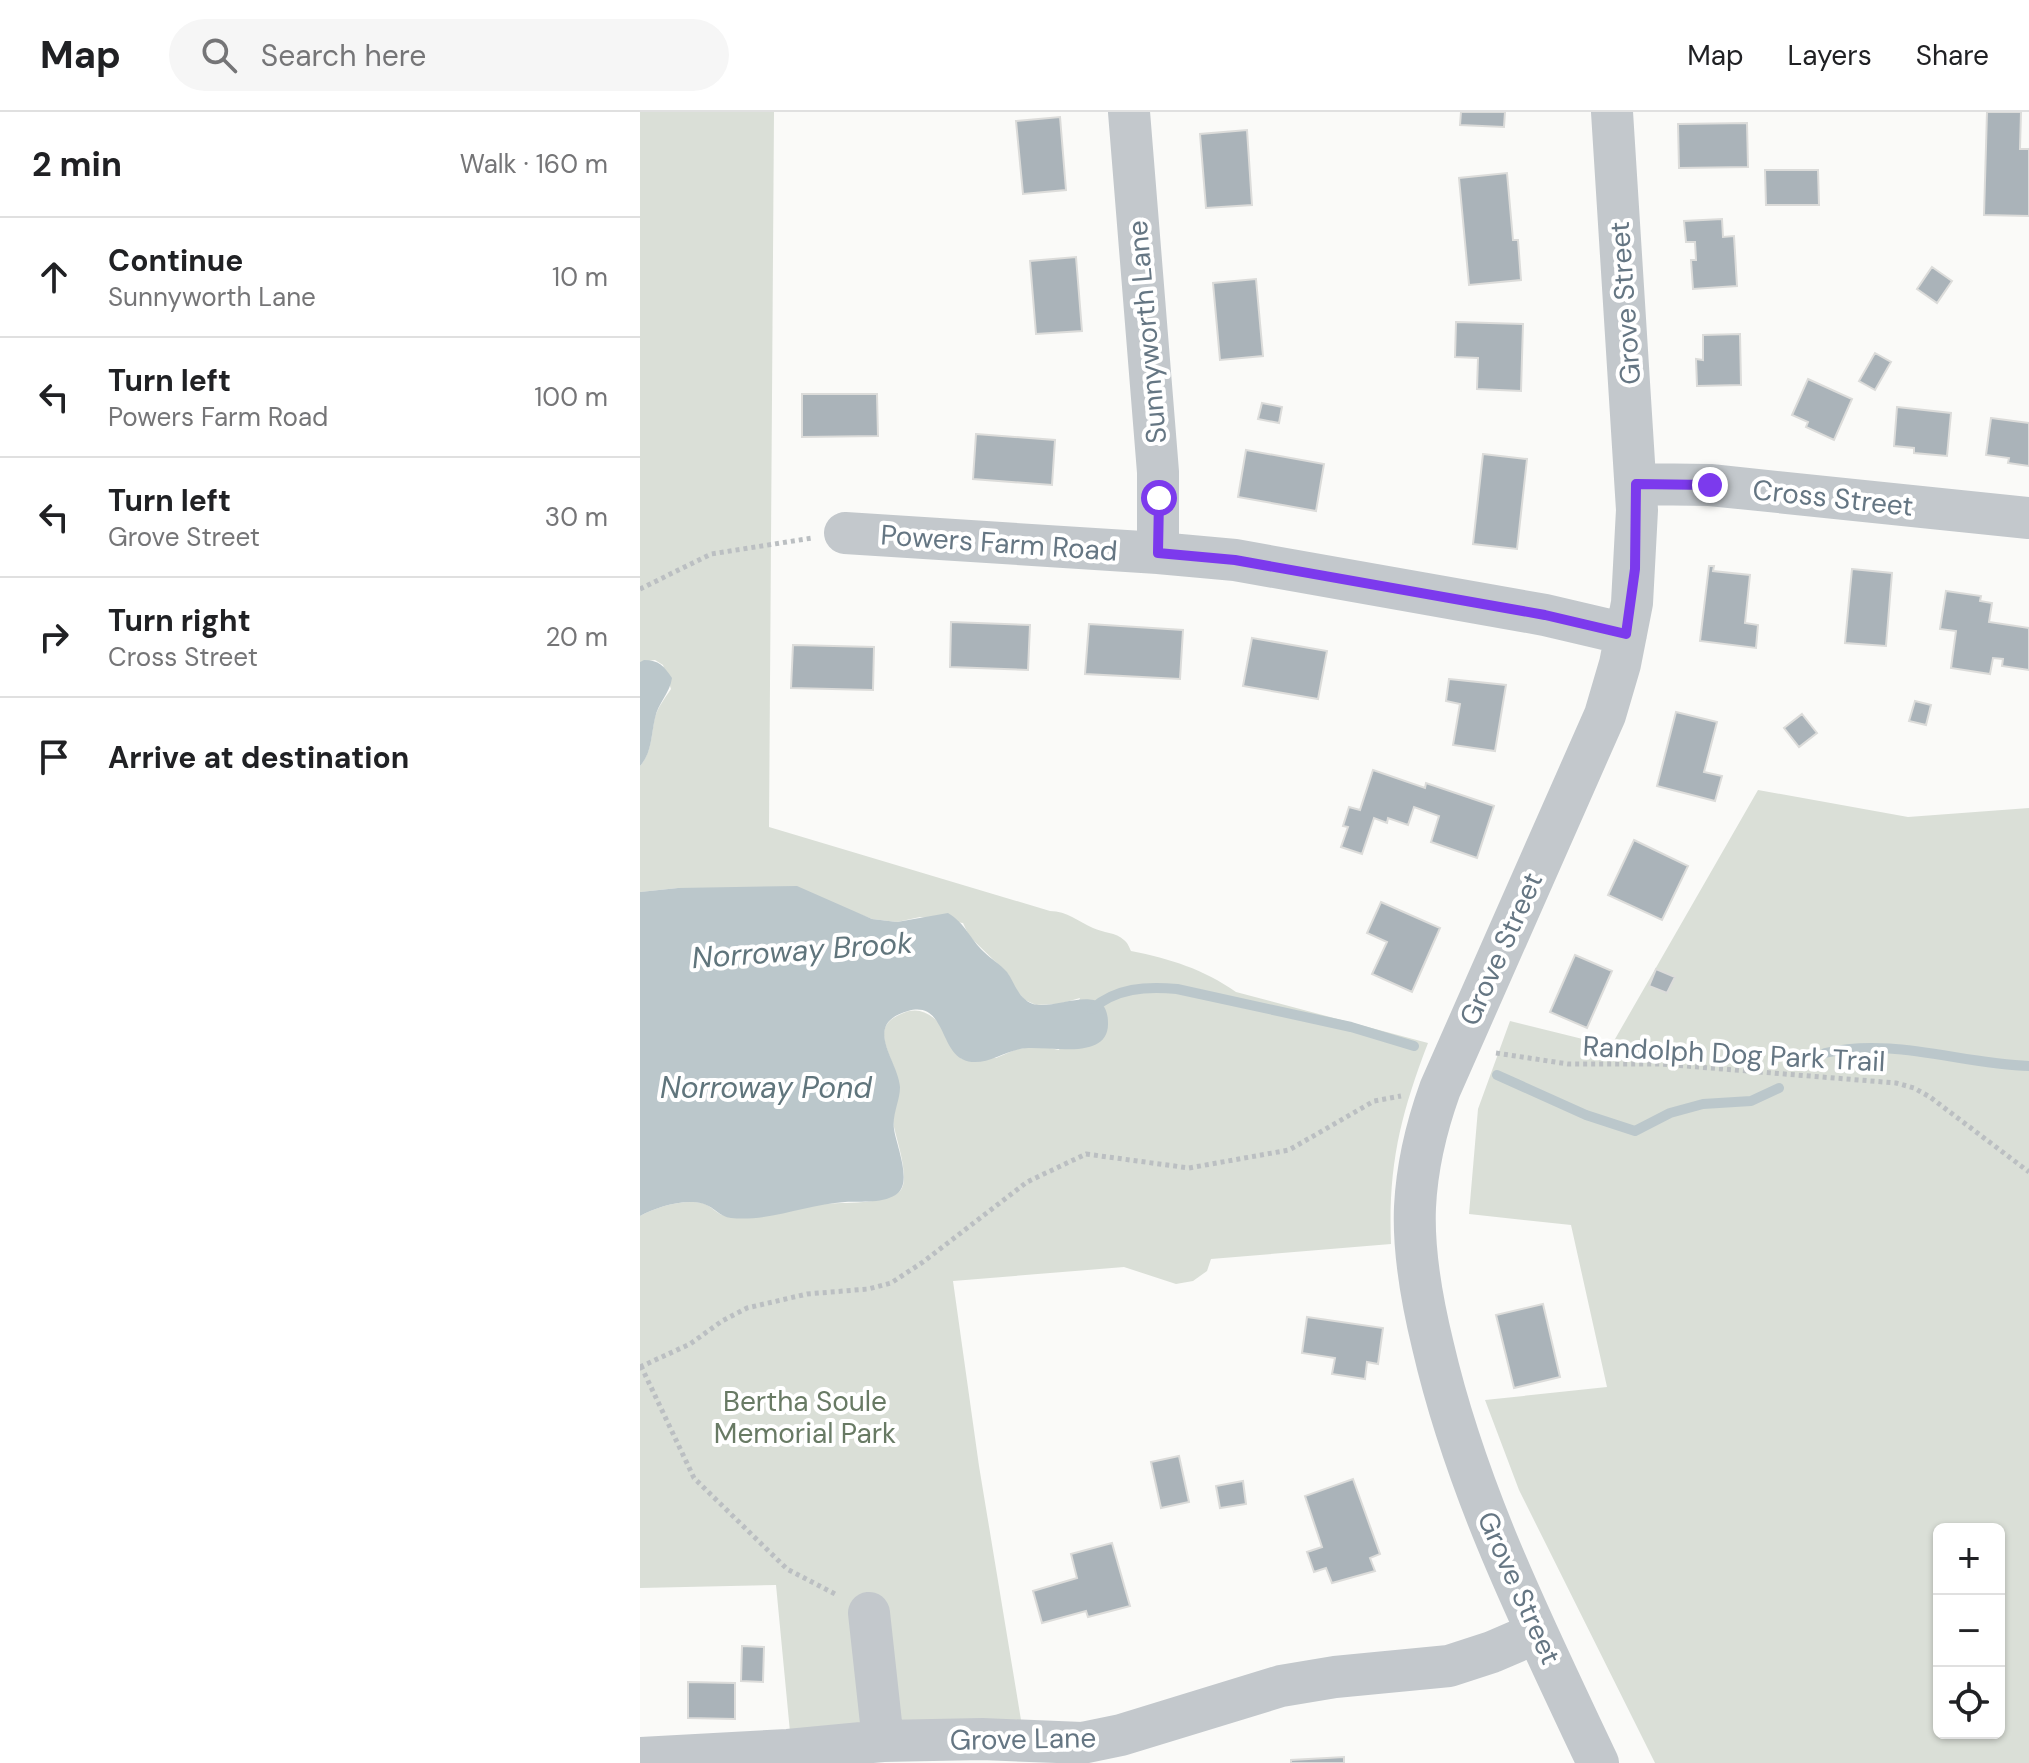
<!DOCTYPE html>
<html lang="en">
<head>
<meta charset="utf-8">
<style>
  body { margin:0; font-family:"DM Sans",sans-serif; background:#f6f6f6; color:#202124 }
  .controls { position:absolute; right:24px; bottom:24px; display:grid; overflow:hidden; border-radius:12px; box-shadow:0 2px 6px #0004 }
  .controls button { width:72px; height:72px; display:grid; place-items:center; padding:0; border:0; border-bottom:2px solid #e0e0e0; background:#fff; color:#202124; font:40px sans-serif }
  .stop { position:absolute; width:24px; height:24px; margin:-18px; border:6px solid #7c3aed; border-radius:50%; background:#fff }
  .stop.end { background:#7c3aed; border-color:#fff; box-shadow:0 2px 8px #0008 }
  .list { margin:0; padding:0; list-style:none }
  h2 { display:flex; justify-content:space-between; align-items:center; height:104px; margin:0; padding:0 32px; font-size:34px }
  h2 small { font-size:26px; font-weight:400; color:#757577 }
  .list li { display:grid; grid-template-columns:52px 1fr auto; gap:24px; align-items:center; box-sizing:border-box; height:120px; padding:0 32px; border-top:2px solid #e0e0e0 }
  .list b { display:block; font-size:30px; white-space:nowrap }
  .list p { margin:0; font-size:26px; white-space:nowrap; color:#757577 }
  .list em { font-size:26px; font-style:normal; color:#757577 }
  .icon { flex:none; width:44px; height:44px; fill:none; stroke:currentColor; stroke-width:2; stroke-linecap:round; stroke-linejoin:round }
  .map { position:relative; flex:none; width:1389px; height:1651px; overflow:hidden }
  header { display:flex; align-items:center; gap:48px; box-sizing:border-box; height:112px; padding:0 40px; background:#fff; border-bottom:2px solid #e0e0e0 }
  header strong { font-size:38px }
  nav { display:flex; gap:44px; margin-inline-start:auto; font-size:28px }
  .search { width:560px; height:72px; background:#f6f6f6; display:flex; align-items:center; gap:20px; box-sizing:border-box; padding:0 28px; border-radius:44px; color:#757577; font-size:30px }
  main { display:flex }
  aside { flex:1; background:#fff }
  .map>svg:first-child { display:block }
  .green { fill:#dadfd7; fill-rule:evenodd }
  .water { fill:#bbc7cb }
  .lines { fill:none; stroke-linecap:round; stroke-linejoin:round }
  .stream { stroke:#bbc7cb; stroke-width:10 }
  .building { fill:#aab3b9; stroke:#dcdcda; stroke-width:2 }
  .path { stroke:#bbbfc2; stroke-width:5; stroke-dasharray:4 4; stroke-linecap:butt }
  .minor { stroke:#c3c8cc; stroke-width:42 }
  .route { stroke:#7c3aed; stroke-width:10 }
  .labels { text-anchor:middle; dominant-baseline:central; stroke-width:8; stroke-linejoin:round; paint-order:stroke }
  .street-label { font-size:28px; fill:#657683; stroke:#fff }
  .park-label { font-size:28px; fill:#687a64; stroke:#fff }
  .water-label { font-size:30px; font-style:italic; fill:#60757c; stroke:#fff }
</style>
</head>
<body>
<header>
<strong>Map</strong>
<div class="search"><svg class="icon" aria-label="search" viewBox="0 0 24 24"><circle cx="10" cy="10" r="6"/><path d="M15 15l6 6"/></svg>Search here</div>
<nav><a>Map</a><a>Layers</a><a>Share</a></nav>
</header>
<main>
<aside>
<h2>2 min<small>Walk · 160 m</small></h2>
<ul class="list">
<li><svg class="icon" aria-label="ahead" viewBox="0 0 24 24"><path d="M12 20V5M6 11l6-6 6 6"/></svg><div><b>Continue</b><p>Sunnyworth Lane</p></div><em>10 m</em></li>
<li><svg class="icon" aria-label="left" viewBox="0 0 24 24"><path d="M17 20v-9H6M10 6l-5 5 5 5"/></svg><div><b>Turn left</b><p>Powers Farm Road</p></div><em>100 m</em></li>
<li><svg class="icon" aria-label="left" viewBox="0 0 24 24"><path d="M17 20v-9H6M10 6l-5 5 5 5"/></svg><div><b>Turn left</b><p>Grove Street</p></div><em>30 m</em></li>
<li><svg class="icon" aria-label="right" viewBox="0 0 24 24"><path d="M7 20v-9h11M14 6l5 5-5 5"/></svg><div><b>Turn right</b><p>Cross Street</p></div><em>20 m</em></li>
<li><svg class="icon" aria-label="arrive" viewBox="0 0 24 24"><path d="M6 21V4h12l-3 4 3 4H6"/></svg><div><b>Arrive at destination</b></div></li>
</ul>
</aside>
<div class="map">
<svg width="1389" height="1651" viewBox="0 0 1389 1651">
  <rect width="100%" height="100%" fill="#fafaf8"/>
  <path class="green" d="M0,0h134l-5,715 281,84c17,0 29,11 43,17 10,5 23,4 31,12 4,3 5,7 7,11 40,8 72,18 105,41l192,51c-28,73 -40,123 -37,201l-180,15 -4,12 -14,10 -17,3 -52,-17 -171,14 26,185 42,254 -231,12 -14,-147 -136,3v-372c17,-9 45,-18 65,-12 7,3 13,11 21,12 32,4 65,-7 97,-12 20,-2 62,1 77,-13 10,-10 -2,-47 -5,-60 -5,-17 3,-36 1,-54 -2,-22 -29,-49 5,-63 13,-6 23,-4 34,5 12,9 15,29 27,40l34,-1 21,-9 23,-3 19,4 21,-52 -21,6 -23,1 -11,-5 -9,-10 -8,-16 -39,-38 -6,-13 -43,-6 -23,5 -25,-3 -41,-16 -89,-15h-64l-38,4v-126c12,-14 11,-32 15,-49 3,-10 10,-19 16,-28l-8,-24 -8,-5 -15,2z
    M1118,678l150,27 121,-9v955h-374l-136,-273 -34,-90 122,-13 -36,-162 -102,-11 9,-105 32,-88 101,25zM1299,1417h60v204h-60z"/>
  <path class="water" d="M4,548c15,0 20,6 28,18 -2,15 -14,25 -17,40 -4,17 -3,35 -15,48v-104z
    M157,774l75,33 25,3 51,-9c17,10 22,26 36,39 7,7 16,12 23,20 8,11 11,27 26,32 23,7 75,-25 75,19 1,40 -65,21 -88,26 -18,3 -39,20 -58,10 -22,-11 -18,-58 -54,-48 -47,13 -10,49 -8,76 0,14 -8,27 -6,42 2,15 18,52 4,64 -13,11 -37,8 -53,9 -37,2 -76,20 -114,16 -11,-1 -17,-11 -27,-14 -19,-6 -47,3 -64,12v-324l38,-4z"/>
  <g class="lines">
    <path class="stream" d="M452,897c24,-21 54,-23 85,-20l174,38 63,19
      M1185,941c68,-16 136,11 204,13
      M857,963l89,40 49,16 35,-18 33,-9 48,-3 28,-13"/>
  </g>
  <path class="building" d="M821,0h44l-1,15 -44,-2z
    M1347,0h34l-1,37h9v67l-45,-1z
    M420,5l6,73 -43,4 -7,-73z
    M1107,11l1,44 -69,1 -1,-44z
    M607,18l5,75 -46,3 -6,-74z
    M1125,58h53l1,35h-53z
    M867,61l6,67h5l3,40 -52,5 -10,-107z
    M1082,107l1,18 11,-1 3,50 -44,3 -2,-29h5l-1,-18h-9l-2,-21z
    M436,145l6,74 -46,3 -6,-73z
    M1292,155l20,14 -15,22 -20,-14z
    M616,167l7,77 -43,4 -7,-77z
    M816,210l67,2 -2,67 -44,-2 1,-31 -23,-1z
    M1100,222l1,51 -44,1 -1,-27 7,1v-25z
    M1235,241l16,9 -16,28 -16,-9z
    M1168,267l44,20 -18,41 -28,-13 2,-5 -16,-7z
    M162,282h75l1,42 -76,1z
    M622,291l20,4 -3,16 -21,-4z
    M1257,295l54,6 -4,43 -33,-3v-5l-20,-2z
    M1351,306l38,5v43l-21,-3 1,-5 -23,-3z
    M336,322l79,6 -3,45 -79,-6z
    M606,338l78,14 -8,47 -78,-14z
    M843,342l44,5 -10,90 -44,-5z
    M1069,454h5l-1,5 37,4 -5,48 13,2 -2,23 -56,-7z
    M1212,457l40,4 -6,73 -41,-3z
    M1306,479l35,5 -1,5 12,2 -3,19 40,6v42l-27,-4 1,-7 -10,-1 -3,16 -39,-6 5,-37 -16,-2z
    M311,510l79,3 -2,45 -78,-3z
    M449,512l94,6 -3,49 -95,-5z
    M612,526l75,13 -9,48 -75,-13z
    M153,533l81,2 -1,43 -82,-2z
    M809,567l57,6 -11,66 -42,-6 7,-41 -14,-3z
    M1275,589l16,4 -5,20 -17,-4z
    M1036,600l41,10 -13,50 18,4 -7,25 -58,-15z
    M1162,602l15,19 -18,14 -15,-19z
    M733,658l52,18 1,-5 68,23 -17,52 -46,-16 8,-26 -25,-9 -6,18 -20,-7 -1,5 -13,-5 -12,36 -21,-7 7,-20 -5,-1 6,-19 11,3z
    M994,728l54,26 -26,54 -54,-25z
    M741,790l59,26 -28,64 -40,-18 15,-32 -20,-9z
    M935,843l37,16 -25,57 -37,-16z
    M1016,857l19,8 -8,16 -18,-7z
    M903,1192l17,73 -46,11 -18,-73z
    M667,1205l76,11 -5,36 -11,-2 -2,17 -33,-5 3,-16 -33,-5z
    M539,1344l10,46 -28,6 -10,-46z
    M713,1367l27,75 -10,4 5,13 -43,12 -6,-15 -12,4 -7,-20 15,-5 -17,-51z
    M603,1369l3,23 -26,4 -4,-22z
    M472,1431l18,63 -42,11 -2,-6 -44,12 -9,-32 44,-13 -6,-24z
    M102,1534l22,1 -1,35 -22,-1z
    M48,1570l47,1v36l-47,-1z
    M704,1645v6h-53v-3z"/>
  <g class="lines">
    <path class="path" d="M0,477l71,-35 101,-16
      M856,941l72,11h93l235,19 18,5 16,9 99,75
      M1,1254l53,112 93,91 50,26
      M0,1255l50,-23 32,-23 25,-13 60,-14 61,-5 23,-6 32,-21 104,-80 59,-28 103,14 100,-18 85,-49 27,-5"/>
    <path class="minor" d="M489,0l29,360v81
      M996,372l74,1 319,33
      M205,421l313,20 77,7 310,55 81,19
      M229,1501l14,128
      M0,1646l148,-8 95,-9 99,-2 100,4 39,-8 160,-49 54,-9 114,-11 43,-14 44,-19
      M958,1651c-64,-136 -131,-270 -165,-417 -11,-45 -20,-93 -18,-139 2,-41 11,-79 25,-118l165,-374 15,-51 12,-61 5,-93 -25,-398"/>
  </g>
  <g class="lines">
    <path class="route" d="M519,386l-1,55 77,7 310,55 81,19 9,-65 1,-85 74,1"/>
  </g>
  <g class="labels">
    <g class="street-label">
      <text transform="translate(985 191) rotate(-94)">Grove Street</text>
      <text transform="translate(507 220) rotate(-95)">Sunnyworth Lane</text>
      <text transform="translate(1193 386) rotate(6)">Cross Street</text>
      <text transform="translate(359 431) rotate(4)">Powers Farm Road</text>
      <text transform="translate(861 837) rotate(-66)">Grove Street</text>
      <text transform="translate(1094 942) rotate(3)">Randolph Dog Park Trail</text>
      <text transform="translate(879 1476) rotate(66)">Grove Street</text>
      <text transform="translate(383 1627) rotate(-1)">Grove Lane</text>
    </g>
    <g class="park-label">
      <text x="165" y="1289">Bertha Soule<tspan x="165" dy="32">Memorial Park</tspan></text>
    </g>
    <g class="water-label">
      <text transform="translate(162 838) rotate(-4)">Norroway Brook</text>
      <text x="126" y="975">Norroway Pond</text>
    </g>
  </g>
</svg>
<div class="controls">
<button>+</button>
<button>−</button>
<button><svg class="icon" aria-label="locate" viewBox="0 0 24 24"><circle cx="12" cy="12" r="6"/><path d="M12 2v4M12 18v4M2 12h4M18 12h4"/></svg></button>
</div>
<div class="stop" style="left:519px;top:386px"></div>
<div class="stop end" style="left:1070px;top:373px"></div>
</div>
</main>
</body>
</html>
